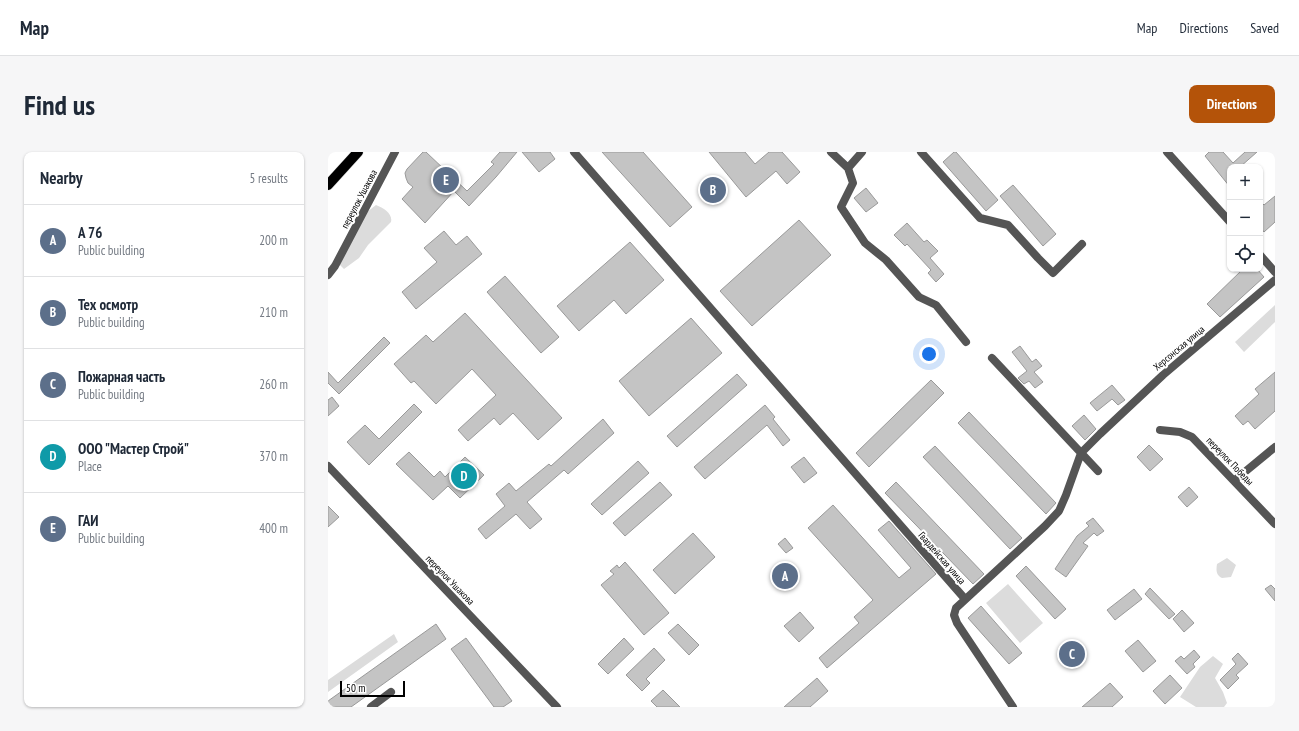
<!DOCTYPE html>
<html lang="en">
<head>
<meta charset="utf-8">
<style>
  body { margin:0; font-family:"PT Sans Narrow",sans-serif; background:#f6f6f7; color:#1f2937 }
  .controls { position:absolute; right:12px; top:12px; display:grid; overflow:hidden; border-radius:8px; box-shadow:0 1px 3px #0004 }
  .controls button { width:36px; height:36px; display:grid; place-items:center; padding:0; border:0; border-bottom:1px solid #e0e1e3; background:#fff; color:#1f2937; font:20px sans-serif }
  .scale { position:absolute; left:12px; bottom:10px; width:65px; box-sizing:border-box; padding-left:4px; border:2px solid #000; border-top:0; font-size:11px; line-height:14px; white-space:nowrap; color:#000; -webkit-text-stroke:3px #fff; paint-order:stroke }
  .you { position:absolute; left:601px; top:202px; width:14px; height:14px; margin:-10px; border:3px solid #fff; border-radius:50%; background:#1a73e8; box-shadow:0 0 0 6px #1a73e833 }
  .badge { display:grid; place-items:center; width:26px; height:26px; border-radius:50%; background:#b45309; color:#fff; font-size:13px; font-weight:700 }
  .pin { position:absolute; translate:-50% -50%; border:2px solid #fff; box-shadow:0 1px 4px #0006 }
  .list { margin:0; padding:0; list-style:none }
  h2 { display:flex; justify-content:space-between; align-items:center; height:52px; margin:0; padding:0 16px; font-size:17px }
  h2 small { font-size:13px; font-weight:400; color:#747a83 }
  .list li { display:grid; grid-template-columns:26px 1fr auto; gap:12px; align-items:center; box-sizing:border-box; height:72px; padding:0 16px; border-top:1px solid #e0e1e3 }
  .list b { display:block; font-size:15px; white-space:nowrap }
  .list p { margin:0; font-size:13px; white-space:nowrap; color:#747a83 }
  .list em { font-size:13px; font-style:normal; color:#747a83 }
  .icon { flex:none; width:22px; height:22px; fill:none; stroke:currentColor; stroke-width:2; stroke-linecap:round; stroke-linejoin:round }
  .map { position:relative; flex:none; width:947px; height:555px; overflow:hidden; border-radius:8px }
  header { display:flex; align-items:center; gap:24px; box-sizing:border-box; height:56px; padding:0 20px; background:#fff; border-bottom:1px solid #e0e1e3 }
  header strong { font-size:19px }
  nav { display:flex; gap:22px; margin-inline-start:auto; font-size:14px }
  .intro { display:flex; align-items:center; justify-content:space-between; box-sizing:border-box; height:96px; padding:0 24px }
  h1 { margin:0; font-size:28px }
  .button { padding:10px 18px; border-radius:8px; background:#b45309; color:#fff; font-size:14px; font-weight:700 }
  main { display:flex; gap:24px; padding:0 24px }
  aside { flex:1; background:#fff; border-radius:8px; box-shadow:0 1px 3px #0004 }
  .map>svg:first-child { display:block }
  .green { fill:#dcdcdc }
  .building { fill:#c4c4c4; stroke:#999 }
  .lines { fill:none; stroke-linecap:round; stroke-linejoin:round }
  .primary-casing { stroke:#dbdbdb; stroke-width:11 }
  .minor { stroke:#555; stroke-width:8 }
  .primary { stroke:#000; stroke-width:10 }
  .labels { text-anchor:middle; dominant-baseline:central; stroke-width:4; stroke-linejoin:round; paint-order:stroke }
  .street-label { font-size:10px; fill:#000; stroke:#fff }
</style>
</head>
<body>
<header>
<strong>Map</strong>
<nav><a>Map</a><a>Directions</a><a>Saved</a></nav>
</header>
<div class="intro"><h1>Find us</h1><a class="button">Directions</a></div>
<main>
<aside>
<h2>Nearby<small>5 results</small></h2>
<ul class="list">
<li><span class="badge" style="background:#5c6f8a">A</span><div><b>А 76</b><p>Public building</p></div><em>200 m</em></li>
<li><span class="badge" style="background:#5c6f8a">B</span><div><b>Тех осмотр</b><p>Public building</p></div><em>210 m</em></li>
<li><span class="badge" style="background:#5c6f8a">C</span><div><b>Пожарная часть</b><p>Public building</p></div><em>260 m</em></li>
<li><span class="badge" style="background:#0f9aa8">D</span><div><b>ООО &quot;Мастер Строй&quot;</b><p>Place</p></div><em>370 m</em></li>
<li><span class="badge" style="background:#5c6f8a">E</span><div><b>ГАИ</b><p>Public building</p></div><em>400 m</em></li>
</ul>
</aside>
<div class="map">
<svg width="947" height="555" viewBox="0 0 947 555">
  <rect width="100%" height="100%" fill="#fff"/>
  <path class="green" d="M48,53c8,3 17,9 15,17l-23,23 -9,13 -15,11 -5,-5 28,-52z
    M947,153v17l-31,30 -9,-10z
    M899,406l9,7 -5,12 -9,1c-6,-3 -6,-8 -5,-14z
    M680,432l35,39 -23,20 -34,-40z
    M66,482l4,8 -70,50v-12z
    M885,504l10,8 -8,14 8,14 4,11 -3,4h-28l-16,-10 20,-30z"/>
  <path class="building" d="M95,0h3l41,39 27,-27 -3,-2 9,-10h17l-21,25 -27,29 -15,-15 -29,32 -23,-24 11,-12 -5,-4 -2,-5 -1,-5 2,-4z
    M194,0h28l5,7 -16,13z
    M274,0h41l49,55 -22,20z
    M381,0h36l10,12 14,-12h13l18,20 -13,12 -11,-13 -30,26z
    M626,0h2l42,48 -12,11 -43,-49z
    M881,0h14l10,11 12,-11h12l-17,15h-10v20l-25,-31z
    M685,33l43,49 -13,12 -43,-50z
    M538,36l12,15 -12,9 -12,-14z
    M947,44v26l-11,10 -4,-5v-26l4,4z
    M471,68l32,35 -79,71 -32,-35z
    M579,71l17,19 3,-2 11,11 -8,7 14,16 -8,8 -8,-9 3,-3 -24,-26 -2,2 -11,-11z
    M116,79l12,14 11,-9 15,18 -66,55 -14,-17 35,-30 -13,-14z
    M302,90l34,38 -38,34 -12,-14 -35,31 -22,-25z
    M915,117h14l7,8 -44,40 -13,-13z
    M177,124l54,61 -18,16 -54,-61z
    M137,161l97,105 -24,22 -25,-27 -13,12 -6,-7 -26,23 -10,-11 38,-35 -24,-26 -36,35 -22,-23 -3,2 -17,-19 32,-29 7,7z
    M363,166l31,35 -73,63 -30,-35z
    M56,185l6,6 -51,51 -11,-11v-11l10,11z
    M692,194l12,16 4,-3 6,7 -8,6 9,10 -8,6 -6,-7 -5,3 -6,-6 9,-7 -15,-19z
    M947,220v39l-20,18 -7,-8 -5,4 -8,-9 24,-22 -4,-5z
    M409,222l10,11 -70,62 -10,-11z
    M603,228l13,13 -75,74 -13,-14z
    M784,233l13,15 -7,5 -6,-6 -15,12 -7,-8z
    M4,245l7,9 -11,10v-16z
    M86,252l8,8 -53,53 -22,-23 18,-17 14,14z
    M437,253l10,12 -2,2 17,21 -7,6 -16,-21 -62,54 -11,-12z
    M641,260l87,91 -10,11 -88,-91z
    M756,263l12,14 -11,11 -13,-14z
    M275,267l11,14 -46,41 -4,-4 -37,32 15,17 -12,10 -14,-15 -30,25 -8,-10 27,-23 -9,-12 13,-11 7,8 33,-27 2,2z
    M821,293l14,14 -13,12 -13,-14z
    M607,294l87,92 -12,11 -87,-92z
    M81,300l25,25 6,-6 5,6 20,-20 19,18 -24,23 -12,-12 -15,14 -37,-36z
    M476,305l13,16 -13,10 -13,-16z
    M310,309l11,12 -47,42 -11,-11z
    M332,330l12,13 -47,41 -12,-13z
    M568,330l88,92 -11,10 -88,-91z
    M861,335l9,10 -11,10 -9,-10z
    M505,353l66,73 12,-10 -33,-38 11,-9 47,53 -109,94 -8,-10 40,-35 -5,-6 19,-17 -65,-72z
    M0,354l11,11 -11,10z
    M765,366l11,13 -7,5 -3,-3 -11,10 5,3 -22,31 -11,-8 22,-33 12,-10 -3,-3z
    M365,381l22,24 -40,37 -22,-24z
    M457,386l8,10 -7,5 -8,-9z
    M297,410l44,51 -25,22 -43,-50 13,-11 -4,-3 7,-6 2,3z
    M698,414l40,43 -11,10 -39,-43z
    M943,433l4,4v12l-10,-12z
    M822,436l25,26 -6,5 -24,-25z
    M806,437l8,10 -27,21 -8,-10z
    M653,454l41,47 -13,11 -41,-46z
    M854,458l12,13 -10,9 -11,-13z
    M472,460l14,16 -15,14 -15,-16z
    M108,472l10,15 -95,68h-23v-6z
    M350,472l21,21 -10,10 -21,-22z
    M138,486l46,63 -9,6h-9l-43,-58z
    M296,486l10,11 -26,25 -10,-10z
    M810,488l18,21 -13,11 -18,-21z
    M326,496l11,12 -19,19 4,4 -8,8 -16,-16z
    M866,498l6,7 -7,7 2,3 -8,7 -12,-13 6,-5 3,3z
    M910,501l10,11 -12,11 3,3 -11,11 -8,-9 16,-16 -4,-5z
    M842,523l12,13 -17,16 -12,-13z
    M489,526l11,13 -18,16h-26z
    M782,531l13,14 -11,10h-30z
    M335,538l17,17h-23l-6,-6z"/>
  <g class="lines">
    <g class="primary-casing">
      <path id="primary" d="M0,33l30,-33"/>
    </g>
    <path class="minor" d="M246,0l391,447
      M503,0l17,16 5,15 -12,24 24,36 21,17 33,37 17,8 30,37
      M593,0l59,66 28,7 30,33 15,15 29,-29
      M839,0l63,70
      M520,16l14,-16
      M932,103l15,17
      M0,123l7,-9 60,-114
      M664,206l106,113
      M832,278l20,2 12,5 83,87
      M0,314l229,241
      M907,328l40,-33
      M43,555l20,-15
      M685,555l-56,-84 -3,-8 2,-7 89,-82 14,-15 7,-16 15,-42 19,-19 63,-59 112,-95"/>
    <use href="#primary" class="primary"/>
  </g>
  <g class="labels">
    <g class="street-label">
      <text transform="translate(31 47) rotate(-62)">переулок Ушакова</text>
      <text transform="translate(851 196) rotate(-40)">Херсонская улица</text>
      <text transform="translate(902 309) rotate(46)">переулок Победы</text>
      <text transform="translate(614 406) rotate(49)">Гвардейская улица</text>
      <text transform="translate(122 428) rotate(46)">переулок Ушакова</text>
    </g>
  </g>
</svg>
<div class="controls">
<button>+</button>
<button>−</button>
<button><svg class="icon" aria-label="locate" viewBox="0 0 24 24"><circle cx="12" cy="12" r="6"/><path d="M12 2v4M12 18v4M2 12h4M18 12h4"/></svg></button>
</div>
<div class="scale">50 m</div>
<div class="you"></div>
<div class="pin badge" style="left:457px;top:424px;background:#5c6f8a">A</div>
<div class="pin badge" style="left:385px;top:38px;background:#5c6f8a">B</div>
<div class="pin badge" style="left:744px;top:502px;background:#5c6f8a">C</div>
<div class="pin badge" style="left:136px;top:324px;background:#0f9aa8">D</div>
<div class="pin badge" style="left:118px;top:28px;background:#5c6f8a">E</div>
</div>
</main>
</body>
</html>
